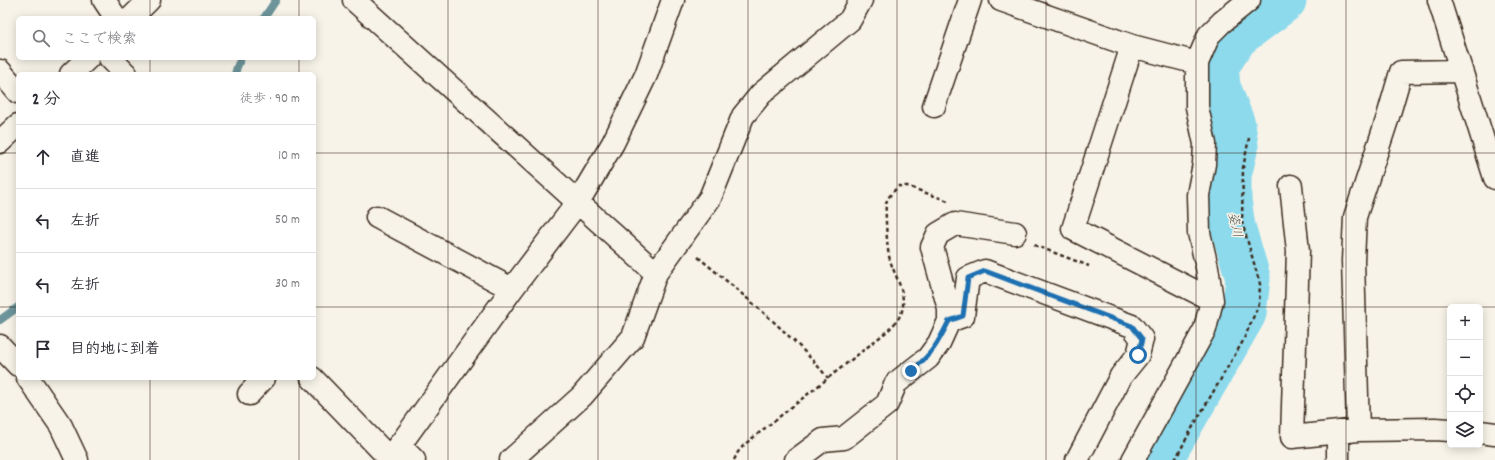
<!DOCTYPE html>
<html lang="ja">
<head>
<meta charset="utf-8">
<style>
  body { margin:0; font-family:Dekko,"Klee One",sans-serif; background:#f2f2f3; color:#2b2b33 }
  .controls { position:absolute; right:12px; bottom:12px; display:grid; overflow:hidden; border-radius:6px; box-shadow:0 2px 10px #0003 }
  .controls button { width:36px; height:36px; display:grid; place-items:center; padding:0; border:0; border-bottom:1px solid #e1e1e2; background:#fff; color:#2b2b33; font:20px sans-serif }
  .stop { position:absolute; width:12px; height:12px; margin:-9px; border:3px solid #1f6fb2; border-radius:50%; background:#fff }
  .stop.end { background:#1f6fb2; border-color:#fff; box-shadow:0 1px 4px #0008 }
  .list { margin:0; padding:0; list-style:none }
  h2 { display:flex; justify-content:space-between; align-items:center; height:52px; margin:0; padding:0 16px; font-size:17px }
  h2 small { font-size:13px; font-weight:400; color:#7c7c81 }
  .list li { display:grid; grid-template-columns:26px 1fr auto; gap:12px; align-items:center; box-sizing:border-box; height:64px; padding:0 16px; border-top:1px solid #e1e1e2 }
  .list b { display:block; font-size:15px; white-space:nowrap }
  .list em { font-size:13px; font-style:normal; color:#7c7c81 }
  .icon { flex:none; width:22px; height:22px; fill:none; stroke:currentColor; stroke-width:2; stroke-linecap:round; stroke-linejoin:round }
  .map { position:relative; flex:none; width:1495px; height:460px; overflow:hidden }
  .search { position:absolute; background:#fff; box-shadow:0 2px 10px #0003; left:16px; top:16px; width:300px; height:44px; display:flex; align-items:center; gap:10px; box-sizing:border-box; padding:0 14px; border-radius:6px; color:#7c7c81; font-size:15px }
  .panel { position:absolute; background:#fff; box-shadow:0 2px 10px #0003; left:16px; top:72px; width:300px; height:308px; border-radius:6px }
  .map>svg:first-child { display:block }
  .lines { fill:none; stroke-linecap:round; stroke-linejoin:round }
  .stream { stroke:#6c949a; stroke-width:8 }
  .river { stroke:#8ddaec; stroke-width:45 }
  .minor-casing { stroke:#3b2a1e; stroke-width:25 }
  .path { stroke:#3b2a1e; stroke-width:2.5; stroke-dasharray:4 3; stroke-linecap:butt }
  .minor { stroke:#f7f3e8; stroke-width:22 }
  .route { stroke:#1f6fb2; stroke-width:5 }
  .grid { fill:none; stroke:#3b2a1e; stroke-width:1; stroke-opacity:0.55 }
  .labels { text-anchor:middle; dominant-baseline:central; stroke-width:3; stroke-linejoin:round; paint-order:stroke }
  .water-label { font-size:13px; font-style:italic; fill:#505652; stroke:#f7f3e8 }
</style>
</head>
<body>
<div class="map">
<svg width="1495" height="460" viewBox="0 0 1495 460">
  <rect width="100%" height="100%" fill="#f7f3e8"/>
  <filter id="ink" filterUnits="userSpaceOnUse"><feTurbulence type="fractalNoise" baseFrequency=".025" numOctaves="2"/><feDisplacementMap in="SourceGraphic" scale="8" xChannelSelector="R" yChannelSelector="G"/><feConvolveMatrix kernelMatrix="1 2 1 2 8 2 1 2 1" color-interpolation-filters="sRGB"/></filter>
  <g filter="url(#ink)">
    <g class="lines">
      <path class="stream" d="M264,18l12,-18
        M235,74l2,-7 4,-9
        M0,320l18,-13"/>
      <path class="river" d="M1160,460l84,-147 4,-35 -15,-51 -4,-27v-25l7,-29 -3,-21 -15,-38 -2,-21 20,-30 48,-36"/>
      <g class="minor-casing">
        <path id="minor" d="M104,0l12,18
          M354,0l302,273
          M1001,0l131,46 -59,183 139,71
          M1439,0l56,178
          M131,18l18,-18
          M1132,46l65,17
          M110,58l16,16
          M0,71l18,21
          M71,74l17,-16
          M934,106l36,-106
          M0,142l18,-17
          M1291,186l7,65 -6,186 66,-7
          M377,217l135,72
          M949,321l14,-5 5,-38 17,-7 147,55 10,13 -4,16 -17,21 -44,84
          M0,346l18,19
          M28,378l33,48 16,34
          M312,378l78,81
          M249,394l15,-16
          M1450,430l-15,-1 -77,1 -5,-169 2,-44 32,-97 14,-48 60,-1
          M1480,432l15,2
          M399,445l15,15
          M389,460l123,-171 66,-87 35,-59 33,-68 27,-75
          M511,460l71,-64 51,-59 23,-64 54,-75 33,-82 18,-22 89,-74 11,-20
          M796,460l27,-20 21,-2 43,-34 9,-21 32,-25 11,-15 10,-22v-12l-17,-62 6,-13 17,-10 60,9
          M1133,460l72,-131 7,-29 -5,-33 -8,-34 -1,-38 6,-31 1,-20 -8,-37v-44l12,-28 13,-13 27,-22
          M1338,460v-28"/>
      </g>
      <path class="path" d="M1034,245l55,21
        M698,257c45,38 92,75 130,121
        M734,460l4,-8 7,-8 140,-111c8,-7 17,-16 18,-27 1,-20 -10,-32 -14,-50 -2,-8 -4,-45 -3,-52 1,-7 8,-13 13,-18h8l41,15
        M1175,460l16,-30 52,-89 16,-37 1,-20 -18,-62 1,-54 6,-30"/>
      <use href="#minor" class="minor"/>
    </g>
  </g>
  <g class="lines" filter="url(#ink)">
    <path class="route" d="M911,371c21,-17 26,-26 38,-50l14,-5 5,-38 17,-7 147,55 10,13 -4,16"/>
  </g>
  <path class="grid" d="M150,0v18M299,0v18M448,0v460M598,0v460M748,0v460M897,0v460M1046,0v460M1196,0v460M1346,0v460M150,58v16M299,58v16M0,153h18M314,153h1181M0,307h18M314,307h1181M150,378v82M299,378v82"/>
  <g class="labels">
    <g class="water-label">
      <text transform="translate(1234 225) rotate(78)">姿川</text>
    </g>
  </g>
</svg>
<div class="controls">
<button>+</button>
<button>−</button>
<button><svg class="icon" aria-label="locate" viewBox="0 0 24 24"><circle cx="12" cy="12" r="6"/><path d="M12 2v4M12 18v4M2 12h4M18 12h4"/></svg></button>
<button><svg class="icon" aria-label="layers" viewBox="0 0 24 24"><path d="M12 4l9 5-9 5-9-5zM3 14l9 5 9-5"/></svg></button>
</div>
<div class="stop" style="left:1138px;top:355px"></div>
<div class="stop end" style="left:911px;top:371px"></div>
<div class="search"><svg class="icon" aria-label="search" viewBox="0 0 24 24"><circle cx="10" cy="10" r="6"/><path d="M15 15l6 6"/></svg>ここで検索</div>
<section class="panel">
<h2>2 分<small>徒歩 · 90 m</small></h2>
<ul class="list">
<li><svg class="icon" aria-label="ahead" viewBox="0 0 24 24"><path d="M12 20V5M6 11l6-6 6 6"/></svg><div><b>直進</b></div><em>10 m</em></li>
<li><svg class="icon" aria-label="left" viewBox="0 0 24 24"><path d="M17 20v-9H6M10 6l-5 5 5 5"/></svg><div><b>左折</b></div><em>50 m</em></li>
<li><svg class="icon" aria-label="left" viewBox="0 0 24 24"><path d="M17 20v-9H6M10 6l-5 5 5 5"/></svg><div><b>左折</b></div><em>30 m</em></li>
<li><svg class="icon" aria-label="arrive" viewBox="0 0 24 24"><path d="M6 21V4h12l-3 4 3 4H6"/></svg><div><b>目的地に到着</b></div></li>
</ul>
</section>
</div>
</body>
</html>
